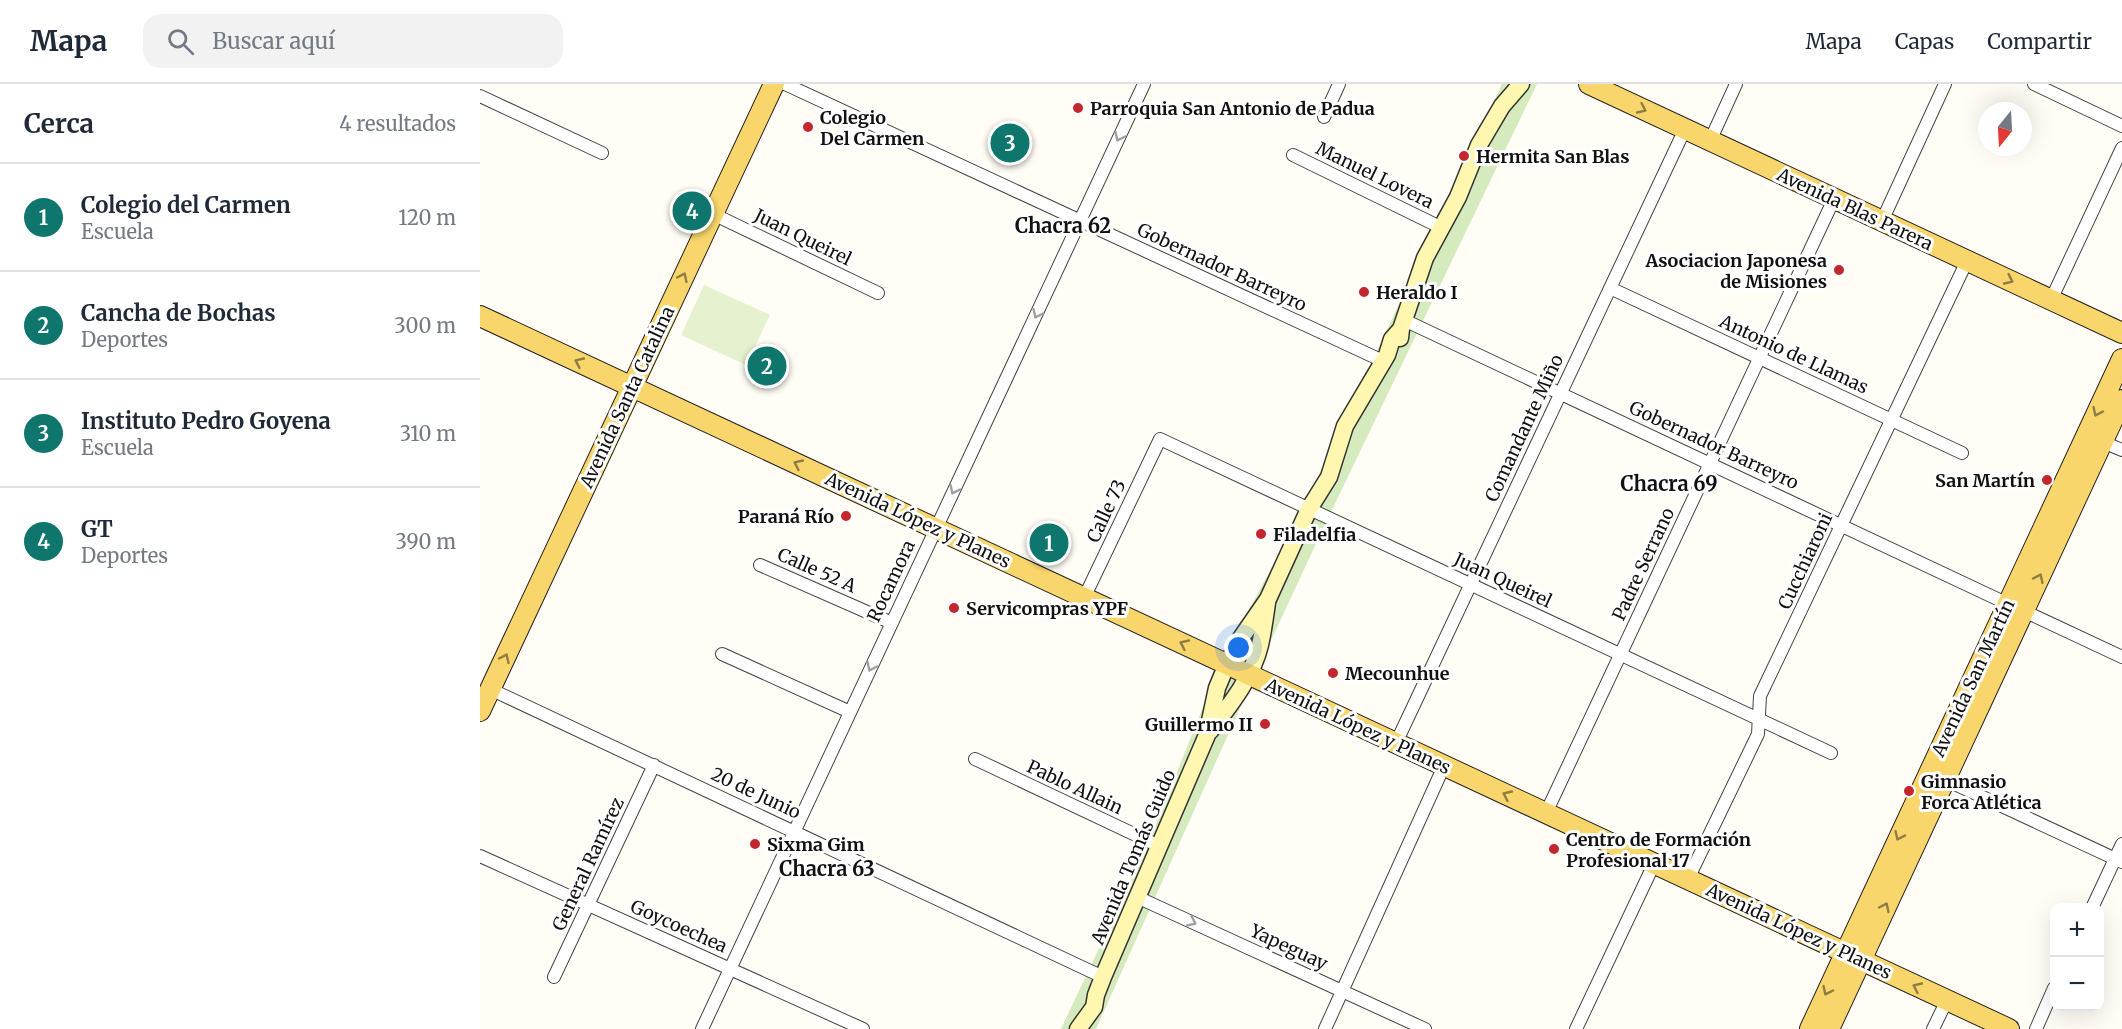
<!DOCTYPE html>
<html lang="es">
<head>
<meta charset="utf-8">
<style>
  body { margin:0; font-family:Merriweather,serif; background:#f2f2f3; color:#1f2937 }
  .controls { position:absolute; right:18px; bottom:18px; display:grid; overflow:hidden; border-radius:12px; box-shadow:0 6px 24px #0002 }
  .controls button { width:54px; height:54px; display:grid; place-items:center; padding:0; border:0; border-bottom:2px solid #e0e1e3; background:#fff; color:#1f2937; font:30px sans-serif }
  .compass { position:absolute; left:1498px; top:18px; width:54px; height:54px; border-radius:50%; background:#fff; box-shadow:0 6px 24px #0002; rotate:198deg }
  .you { position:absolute; left:759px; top:564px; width:21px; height:21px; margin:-15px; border:4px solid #fff; border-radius:50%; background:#1a73e8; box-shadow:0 0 0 9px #1a73e833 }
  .badge { display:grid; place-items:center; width:39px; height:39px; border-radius:50%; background:#0f766e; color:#fff; font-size:20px; font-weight:700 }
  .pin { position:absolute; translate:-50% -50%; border:3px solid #fff; box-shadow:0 2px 6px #0006 }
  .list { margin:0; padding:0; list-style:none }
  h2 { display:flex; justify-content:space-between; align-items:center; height:78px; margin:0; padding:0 24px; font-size:26px }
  h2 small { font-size:20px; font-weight:400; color:#747a83 }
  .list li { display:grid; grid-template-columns:39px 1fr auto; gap:18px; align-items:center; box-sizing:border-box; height:108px; padding:0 24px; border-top:2px solid #e0e1e3 }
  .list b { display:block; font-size:22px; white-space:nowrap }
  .list p { margin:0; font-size:20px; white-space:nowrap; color:#747a83 }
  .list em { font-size:20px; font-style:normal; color:#747a83 }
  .icon { flex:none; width:33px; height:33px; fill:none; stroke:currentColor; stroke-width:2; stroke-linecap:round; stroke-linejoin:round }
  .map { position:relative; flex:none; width:1642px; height:945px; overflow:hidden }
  header { display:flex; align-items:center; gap:36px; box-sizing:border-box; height:84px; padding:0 30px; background:#fff; border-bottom:2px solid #e0e1e3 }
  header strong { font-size:28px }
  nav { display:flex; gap:33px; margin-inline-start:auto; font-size:21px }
  .search { width:420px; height:54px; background:#f2f2f3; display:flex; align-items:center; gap:15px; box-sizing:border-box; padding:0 21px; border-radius:18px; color:#747a83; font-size:22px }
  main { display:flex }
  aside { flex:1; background:#fff }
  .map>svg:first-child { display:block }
  .green { fill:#d5ebbd }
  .pitch { fill:#e6f2cf }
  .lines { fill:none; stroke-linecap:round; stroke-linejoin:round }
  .street-casing { stroke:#444; stroke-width:14 }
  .secondary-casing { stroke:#333; stroke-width:19 }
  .primary-casing { stroke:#222; stroke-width:22 }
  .street { stroke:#fff; stroke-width:12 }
  .secondary { stroke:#fff6b0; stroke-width:16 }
  .primary { stroke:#f9d66b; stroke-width:20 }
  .oneway { stroke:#917d42 }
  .oneway2 { stroke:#a0a0a0 }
  .poi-dot { fill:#c4262e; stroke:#fff; stroke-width:2 }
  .labels { text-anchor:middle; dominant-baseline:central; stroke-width:6; stroke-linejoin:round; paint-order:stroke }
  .poi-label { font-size:18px; font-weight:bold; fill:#111; stroke:#fff; text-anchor:start }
  .street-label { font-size:18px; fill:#111; stroke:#fff }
  .neighbourhood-label { font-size:20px; font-weight:bold; fill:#111; stroke:#fff }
</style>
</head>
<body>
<header>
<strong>Mapa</strong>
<div class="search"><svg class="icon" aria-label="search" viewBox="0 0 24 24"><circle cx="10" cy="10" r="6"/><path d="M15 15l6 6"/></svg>Buscar aquí</div>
<nav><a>Mapa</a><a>Capas</a><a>Compartir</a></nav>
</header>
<main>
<aside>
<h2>Cerca<small>4 resultados</small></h2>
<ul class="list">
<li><span class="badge">1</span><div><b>Colegio del Carmen</b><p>Escuela</p></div><em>120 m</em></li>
<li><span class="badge">2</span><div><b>Cancha de Bochas</b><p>Deportes</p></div><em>300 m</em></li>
<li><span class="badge">3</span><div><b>Instituto Pedro Goyena</b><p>Escuela</p></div><em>310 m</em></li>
<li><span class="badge">4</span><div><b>GT</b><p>Deportes</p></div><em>390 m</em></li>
</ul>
</aside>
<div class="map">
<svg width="1642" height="945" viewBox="0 0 1642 945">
  <rect width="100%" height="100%" fill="#fffdf5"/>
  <path class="green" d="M1022,0h35l-209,434 -74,159 -158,352h-35l88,-187 72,-180 83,-155z"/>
  <path class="pitch" d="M224,201l66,30 -24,50 -65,-30z
    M290,259l14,7 -19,40 -15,-8z"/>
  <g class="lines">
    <g class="street-casing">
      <path id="street" d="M305,0l598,277
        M1554,0l88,42
        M0,12l122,57
        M844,33l15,-33
        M1230,57l26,-57
        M813,71l149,73
        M233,130l165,79
        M1402,137l63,-137
        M1130,204l352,165
        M1571,216l71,-152
        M924,236l604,284
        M1623,358l19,8
        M280,481l132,58
        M604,514l76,-159 671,314
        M1544,527l98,46
        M242,570l128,58
        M10,605l613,288
        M916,659l289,-614
        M495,675l184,87
        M1464,695l178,83
        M1066,729l288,-614
        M0,772l383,173
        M1208,795l70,-145 2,-38 207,-435
        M659,814l286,131
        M1612,824l30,-64
        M74,893l100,-212
        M222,945l442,-945
        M845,945l119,-263
        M1096,945l78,-165
        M1453,945l14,-29
        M1556,945l18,-41"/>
    </g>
    <g class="secondary-casing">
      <path id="secondary" d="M920,254l1,-9 24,-71 33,-61 21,-52 23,-39 19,-22
        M730,647c20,-26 42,-53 50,-86 3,-13 5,-28 7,-42
        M598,945l16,-22 2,-12 7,-18 104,-242 10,-47 10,-24 14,-26 27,-39 41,-90 20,-32 16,-51 42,-71 5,-16 9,-10"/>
    </g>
    <g class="primary-casing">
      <path id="primary" d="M1109,0l533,249
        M0,232l1529,713
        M0,627l294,-627
        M1330,945l312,-670
        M1349,945l293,-629"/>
    </g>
    <use href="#street" class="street"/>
    <use href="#secondary" class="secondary"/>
    <use href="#primary" class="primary"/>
  </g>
  <defs><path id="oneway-chevron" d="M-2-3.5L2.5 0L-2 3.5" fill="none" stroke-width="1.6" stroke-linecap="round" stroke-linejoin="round" transform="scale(1.5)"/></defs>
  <g class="oneway">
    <use href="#oneway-chevron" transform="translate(1162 25) rotate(25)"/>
    <use href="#oneway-chevron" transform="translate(203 193) rotate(-65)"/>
    <use href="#oneway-chevron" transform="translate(1529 196) rotate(25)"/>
    <use href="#oneway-chevron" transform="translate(99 278) rotate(-155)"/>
    <use href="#oneway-chevron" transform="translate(1617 328) rotate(115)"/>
    <use href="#oneway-chevron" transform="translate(318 380) rotate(-155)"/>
    <use href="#oneway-chevron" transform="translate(1559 494) rotate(-65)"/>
    <use href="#oneway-chevron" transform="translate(704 560) rotate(-155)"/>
    <use href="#oneway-chevron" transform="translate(25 574) rotate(-65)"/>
    <use href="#oneway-chevron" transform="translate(1027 711) rotate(-155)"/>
    <use href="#oneway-chevron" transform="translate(1419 752) rotate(115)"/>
    <use href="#oneway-chevron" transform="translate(1405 823) rotate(-65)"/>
    <use href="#oneway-chevron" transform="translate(1437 903) rotate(-155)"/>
    <use href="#oneway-chevron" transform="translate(1347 907) rotate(115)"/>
  </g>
  <g class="oneway2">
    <use href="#oneway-chevron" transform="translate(639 53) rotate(115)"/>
    <use href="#oneway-chevron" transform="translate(557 230) rotate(115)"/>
    <use href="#oneway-chevron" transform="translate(474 406) rotate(115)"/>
    <use href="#oneway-chevron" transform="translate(391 583) rotate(115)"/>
    <use href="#oneway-chevron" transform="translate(712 838) rotate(25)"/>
  </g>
  <g class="poi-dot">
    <circle cx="598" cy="24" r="6"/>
    <circle cx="328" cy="43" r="6"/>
    <circle cx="984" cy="72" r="6"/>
    <circle cx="1359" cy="186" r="6"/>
    <circle cx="884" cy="208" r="6"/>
    <circle cx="1567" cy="396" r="6"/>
    <circle cx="366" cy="432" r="6"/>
    <circle cx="781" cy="450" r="6"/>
    <circle cx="474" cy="524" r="6"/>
    <circle cx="853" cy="589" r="6"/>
    <circle cx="785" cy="640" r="6"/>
    <circle cx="1429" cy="707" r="6"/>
    <circle cx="275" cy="760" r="6"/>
    <circle cx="1074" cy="765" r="6"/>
  </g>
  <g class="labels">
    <g class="poi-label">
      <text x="610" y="24">Parroquia San Antonio de Padua</text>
      <text x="340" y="33">Colegio<tspan x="340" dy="21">Del Carmen</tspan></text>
      <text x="996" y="72">Hermita San Blas</text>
      <text x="1347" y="176" text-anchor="end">Asociacion Japonesa<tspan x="1347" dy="21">de Misiones</tspan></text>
      <text x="896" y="208">Heraldo I</text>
      <text x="1555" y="396" text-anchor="end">San Martín</text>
      <text x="354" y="432" text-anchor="end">Paraná Río</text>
      <text x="793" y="450">Filadelfia</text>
      <text x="486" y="524">Servicompras YPF</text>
      <text x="865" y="589">Mecounhue</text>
      <text x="773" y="640" text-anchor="end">Guillermo II</text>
      <text x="1441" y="697">Gimnasio<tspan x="1441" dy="21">Forca Atlética</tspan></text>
      <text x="1086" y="755">Centro de Formación<tspan x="1086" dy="21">Profesional 17</tspan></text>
      <text x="287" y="760">Sixma Gim</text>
    </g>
    <g class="street-label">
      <text transform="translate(895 91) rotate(26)">Manuel Lovera</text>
      <text transform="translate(1375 125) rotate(25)">Avenida Blas Parera</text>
      <text transform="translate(323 153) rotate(26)">Juan Queirel</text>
      <text transform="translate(742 183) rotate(25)">Gobernador Barreyro</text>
      <text transform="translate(1314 270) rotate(25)">Antonio de Llamas</text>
      <text transform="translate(147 313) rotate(-65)">Avenida Santa Catalina</text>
      <text transform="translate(1044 344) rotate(-65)">Comandante Miño</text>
      <text transform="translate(1234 361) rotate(25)">Gobernador Barreyro</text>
      <text transform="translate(626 427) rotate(-65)">Calle 73</text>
      <text transform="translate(438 436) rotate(25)">Avenida López y Planes</text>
      <text transform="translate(1325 477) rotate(-65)">Cucchiaroni</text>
      <text transform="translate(1163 480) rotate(-65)">Padre Serrano</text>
      <text transform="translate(337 486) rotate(24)">Calle 52 A</text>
      <text transform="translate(1023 496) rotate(25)">Juan Queirel</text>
      <text transform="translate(411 497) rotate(-65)">Rocamora</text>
      <text transform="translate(1493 594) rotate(-65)">Avenida San Martín</text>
      <text transform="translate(878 642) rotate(25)">Avenida López y Planes</text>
      <text transform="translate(595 703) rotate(25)">Pablo Allain</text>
      <text transform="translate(276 709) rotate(25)">20 de Junio</text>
      <text transform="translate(653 773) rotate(-67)">Avenida Tomás Guido</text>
      <text transform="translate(108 780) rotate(-65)">General Ramírez</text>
      <text transform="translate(199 842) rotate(24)">Goycoechea</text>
      <text transform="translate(1319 847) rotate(25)">Avenida López y Planes</text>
      <text transform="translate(809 863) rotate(25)">Yapeguay</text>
    </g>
    <g class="neighbourhood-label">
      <text x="583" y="141">Chacra 62</text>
      <text x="1189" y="399">Chacra 69</text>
      <text x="347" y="784">Chacra 63</text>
    </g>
  </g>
</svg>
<div class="controls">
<button>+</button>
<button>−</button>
</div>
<svg class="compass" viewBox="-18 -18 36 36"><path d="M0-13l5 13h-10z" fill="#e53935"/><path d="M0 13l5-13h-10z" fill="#747a83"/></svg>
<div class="you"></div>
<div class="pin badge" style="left:569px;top:459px">1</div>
<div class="pin badge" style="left:287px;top:282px">2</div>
<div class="pin badge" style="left:530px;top:59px">3</div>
<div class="pin badge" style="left:212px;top:127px">4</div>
</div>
</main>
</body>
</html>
